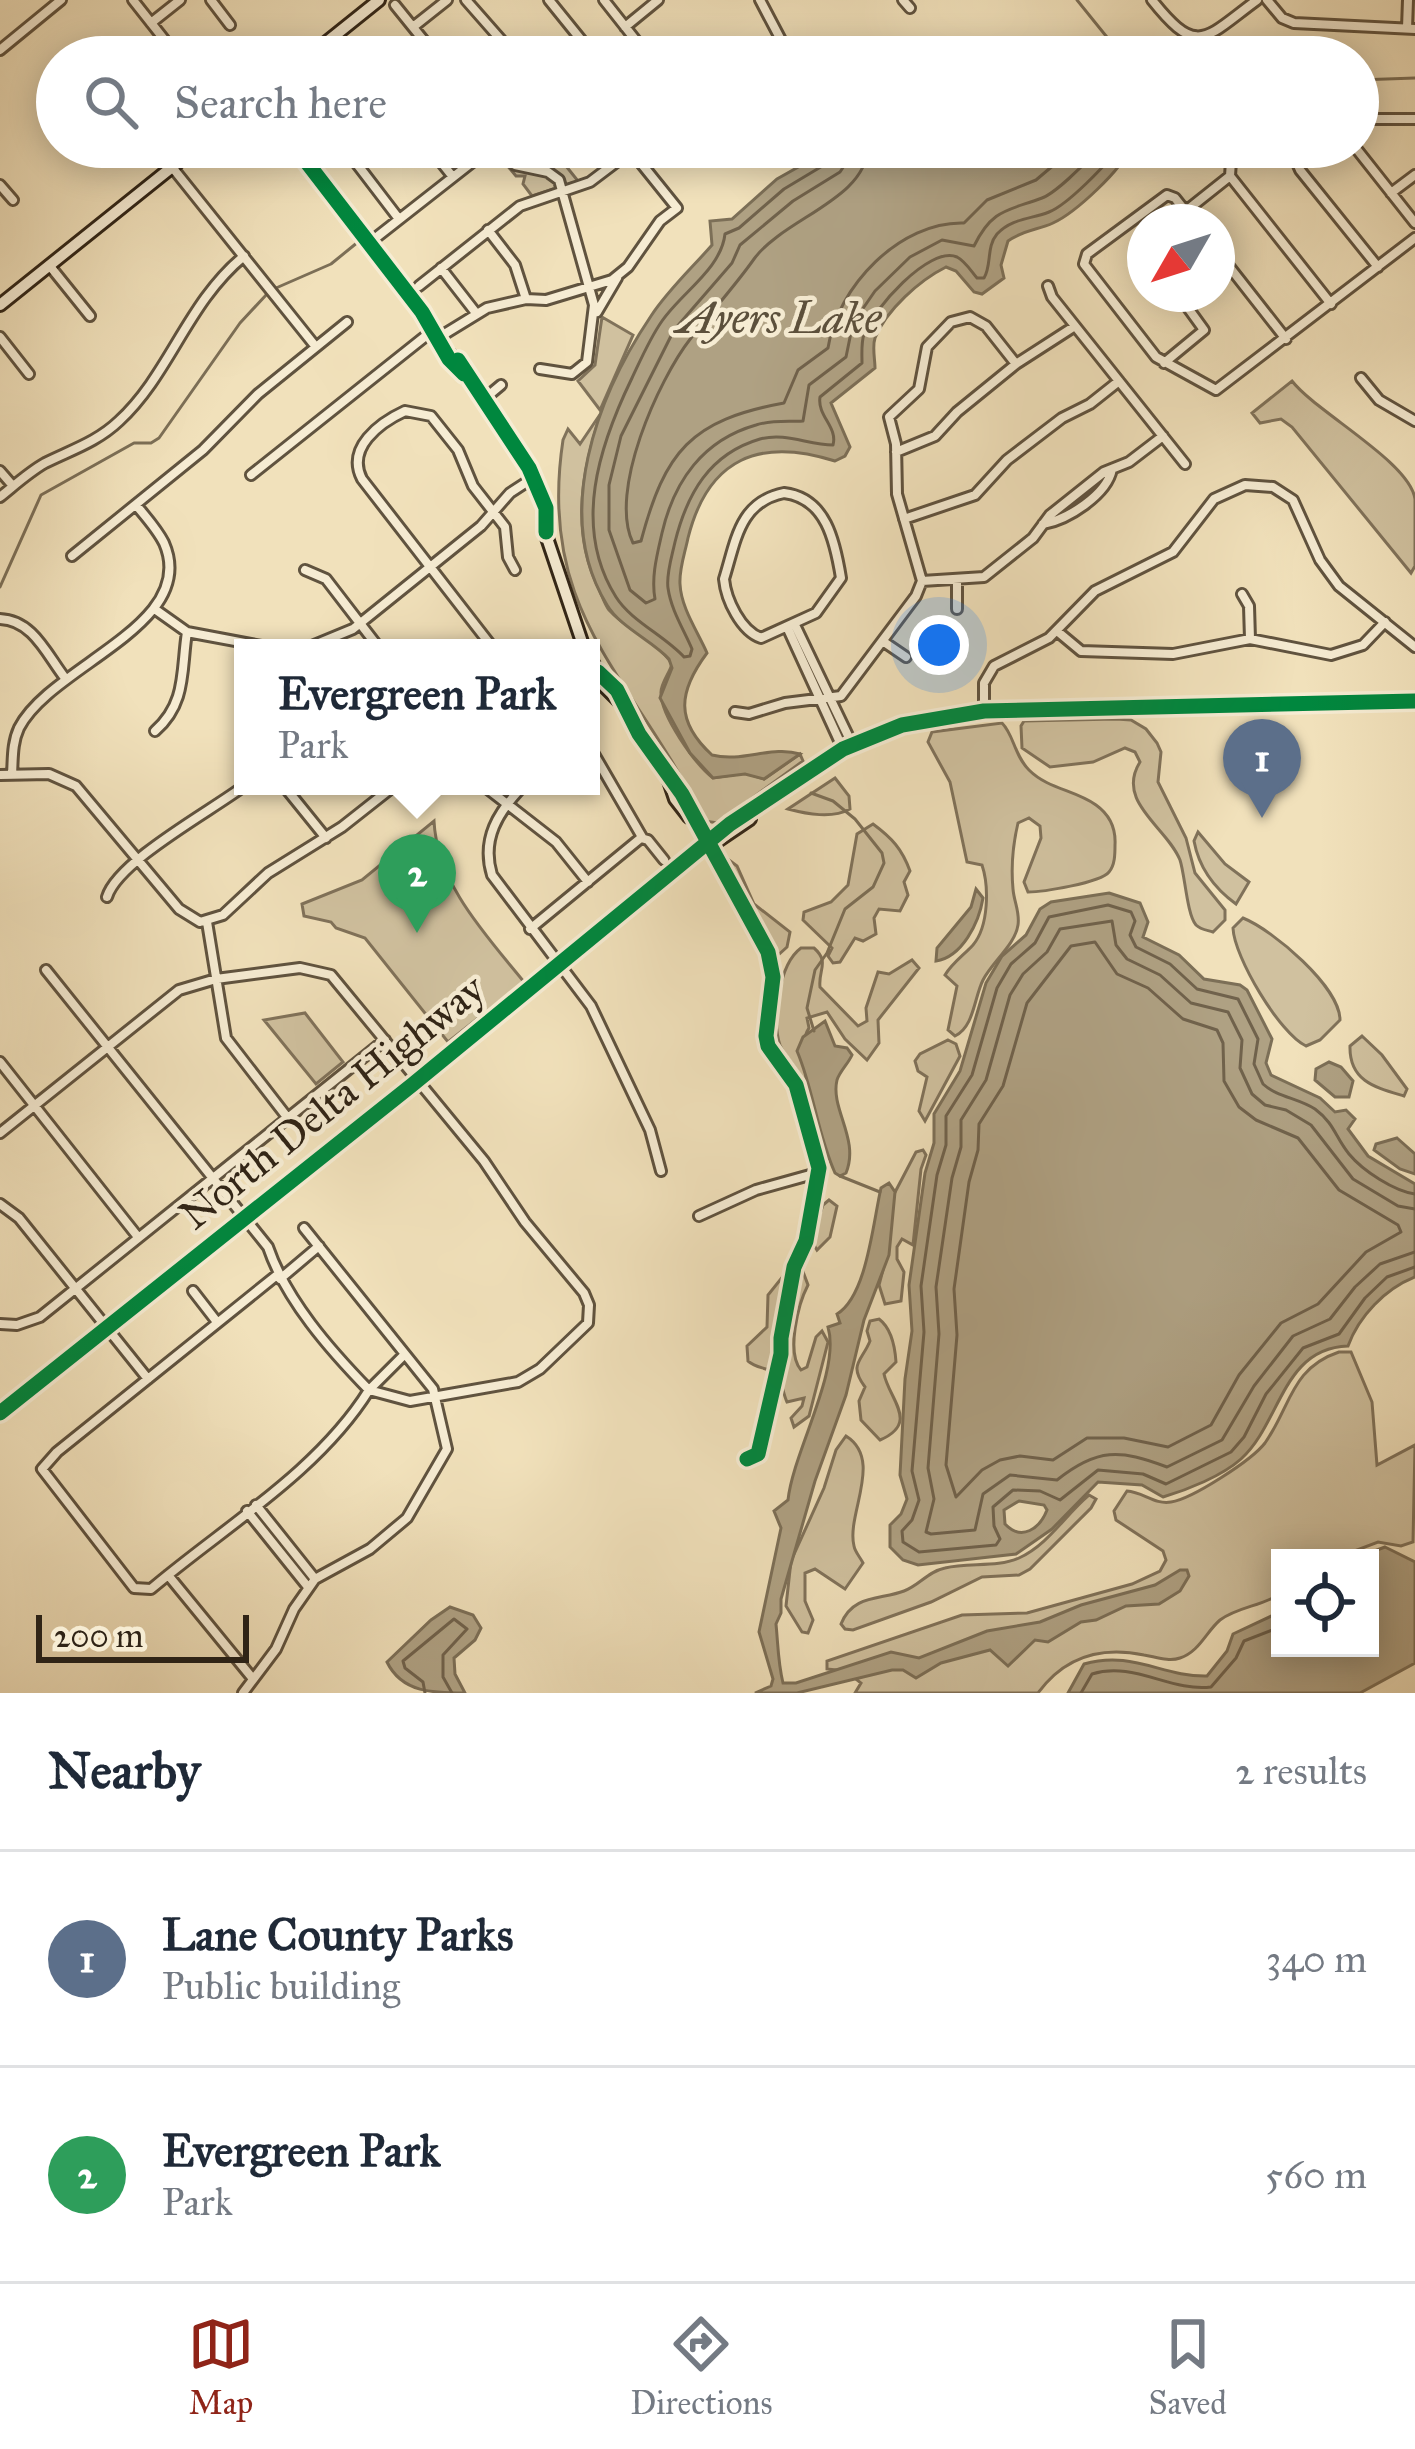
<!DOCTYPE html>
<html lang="en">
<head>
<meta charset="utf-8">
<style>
  body { margin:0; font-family:"IM FELL Great Primer",serif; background:#f6f6f7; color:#1f2937 }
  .controls { position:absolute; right:36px; bottom:36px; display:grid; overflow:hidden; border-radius:0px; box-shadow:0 6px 30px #0003 }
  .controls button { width:108px; height:108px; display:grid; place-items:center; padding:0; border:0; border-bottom:3px solid #e0e1e3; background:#fff; color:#1f2937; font:60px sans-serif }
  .compass { position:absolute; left:1127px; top:204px; width:108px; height:108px; border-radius:50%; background:#fff; box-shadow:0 6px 30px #0003; rotate:231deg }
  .scale { position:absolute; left:36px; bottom:30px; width:213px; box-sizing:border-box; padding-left:12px; border:6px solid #302416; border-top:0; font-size:33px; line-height:42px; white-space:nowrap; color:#302416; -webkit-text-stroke:9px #f6ecd3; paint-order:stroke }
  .you { position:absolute; left:939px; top:645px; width:42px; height:42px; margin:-30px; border:9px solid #fff; border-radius:50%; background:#1a73e8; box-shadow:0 0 0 18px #1a73e833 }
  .badge { display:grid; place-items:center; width:78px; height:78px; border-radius:50%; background:#8f2418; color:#fff; font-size:39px; font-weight:700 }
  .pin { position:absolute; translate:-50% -99px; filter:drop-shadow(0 3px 6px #0008) }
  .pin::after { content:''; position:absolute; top:63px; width:42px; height:36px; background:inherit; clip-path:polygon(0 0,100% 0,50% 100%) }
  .popup { position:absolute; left:234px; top:639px; width:366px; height:156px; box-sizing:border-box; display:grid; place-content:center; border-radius:0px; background:#fff; filter:drop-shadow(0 3px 9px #0005); font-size:39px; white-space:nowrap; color:#747a83 }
  .popup b { font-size:45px; color:#1f2937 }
  .popup::after { content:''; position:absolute; left:50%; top:100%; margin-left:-24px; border:24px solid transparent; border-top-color:#fff }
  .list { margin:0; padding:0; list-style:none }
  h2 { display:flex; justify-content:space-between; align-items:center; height:156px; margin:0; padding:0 48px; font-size:51px }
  h2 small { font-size:39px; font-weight:400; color:#747a83 }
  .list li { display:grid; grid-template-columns:78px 1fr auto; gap:36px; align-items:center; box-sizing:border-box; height:216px; padding:0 48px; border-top:3px solid #e0e1e3 }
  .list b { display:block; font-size:45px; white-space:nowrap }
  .list p { margin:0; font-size:39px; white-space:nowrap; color:#747a83 }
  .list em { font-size:39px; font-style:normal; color:#747a83 }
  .icon { flex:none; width:66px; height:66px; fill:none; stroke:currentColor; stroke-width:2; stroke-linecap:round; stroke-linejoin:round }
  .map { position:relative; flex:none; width:1415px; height:1693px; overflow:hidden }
  .search { position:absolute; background:#fff; box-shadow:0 6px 30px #0003; left:36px; right:36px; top:36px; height:132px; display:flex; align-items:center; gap:30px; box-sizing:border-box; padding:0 42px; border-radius:66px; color:#747a83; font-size:45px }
  .sheet { height:588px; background:#fff }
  nav { display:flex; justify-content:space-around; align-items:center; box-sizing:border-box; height:168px; border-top:3px solid #e0e1e3; background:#fff; font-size:33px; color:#747a83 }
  nav a { display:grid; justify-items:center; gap:6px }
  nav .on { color:#8f2418 }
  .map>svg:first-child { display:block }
  .green { fill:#d0c19f; stroke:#80725a; stroke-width:3 }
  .water { fill:#afa183; stroke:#7c6f57; stroke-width:3; fill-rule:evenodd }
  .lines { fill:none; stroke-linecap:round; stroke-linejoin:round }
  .shore { stroke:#70624c; stroke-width:3 }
  .stream { stroke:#7c6f57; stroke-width:3 }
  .street-casing { stroke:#60533f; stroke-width:14 }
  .secondary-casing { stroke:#302416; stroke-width:16 }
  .street { stroke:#f6ecd3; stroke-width:8 }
  .secondary { stroke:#f6ecd3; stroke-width:10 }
  .cycleway-casing { stroke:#f6ecd3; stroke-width:22 }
  .cycleway { stroke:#00873e; stroke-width:15 }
  .labels { text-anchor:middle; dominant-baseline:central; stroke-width:9; stroke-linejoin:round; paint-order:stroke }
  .street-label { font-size:42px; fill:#302416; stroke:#f6ecd3 }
  .water-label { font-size:45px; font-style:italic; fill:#5c503c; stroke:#f6ecd3 }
</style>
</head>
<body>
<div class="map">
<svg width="1415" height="1693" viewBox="0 0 1415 1693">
  <rect width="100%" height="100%" fill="#f1e1bb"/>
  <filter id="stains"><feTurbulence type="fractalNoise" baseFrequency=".00167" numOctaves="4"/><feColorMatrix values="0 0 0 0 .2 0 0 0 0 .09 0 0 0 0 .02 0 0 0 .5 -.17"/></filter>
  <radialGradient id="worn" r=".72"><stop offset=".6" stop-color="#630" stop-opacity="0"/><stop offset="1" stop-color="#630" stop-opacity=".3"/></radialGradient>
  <path class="green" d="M525,147l29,4 24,30 -46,15 -9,-12 2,-8h-9l-20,-24z
    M602,317l31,18 -33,75 -22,-29 17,-16z
    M1292,381c24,31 118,81 123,118 0,22 0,46 0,67l-4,7 -119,-146 -11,-8 -21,4 -8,-10z
    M601,413c-19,56 -30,117 -4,172 4,7 7,19 12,25 18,20 48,31 63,54 -2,8 -11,19 -11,28 -1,23 34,72 52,86l32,-5 19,6 36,-25 3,7 -85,62 -14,-2c-68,-144 -168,-203 -141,-381l5,-11 12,15z
    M1116,719l15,1 15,9 11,14 4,9 -3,30 28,56 9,35 30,37v10l-12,12c-6,-2 -12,-2 -17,-7 -9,-10 -11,-50 -16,-65 -13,-33 -65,-58 -40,-98l-5,-10 -10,-4 -32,14 -43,5 -28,-19 -1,-22 3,-5z
    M1002,723c12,12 12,32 27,47 19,19 46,20 67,35 14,10 20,23 19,40 0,9 0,20 -6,27 -9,11 -67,20 -81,20l-4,-10 17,-44 -1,-12 -11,-8 -11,5c-5,21 -7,45 -5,66 1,13 7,23 5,36 -3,20 -26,37 -35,55 -9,18 -9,47 -28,56l-7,-6 9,-44 -12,-11c8,-13 19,-20 28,-30 16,-19 16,-59 9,-80l-15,-3 -17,-80 -22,-40 4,-10z
    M835,778l14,18 1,13c-18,10 -43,5 -62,0z
    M434,821c3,63 52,114 90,161l-76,60 -83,-104 -29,-10 -5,-6 -27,-6 -2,-12 60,-24z
    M873,824c19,14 29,25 37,47l-6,11 4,13 -8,16 -21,-2 -5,9 2,16 -13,7 -8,-3 -15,24 -7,1 -5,-7 4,-8 -29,-28 1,-8 27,-10 17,-17 9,-51z
    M1198,832l27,32 24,18 -13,22c-22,-16 -37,-36 -42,-63z
    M725,857l12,9 17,38 36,28 -3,15 -11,10 -56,-95z
    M1243,918c30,12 97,69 97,102l-20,20 -14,6c-26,-12 -72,-89 -73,-118z
    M801,948h13c16,14 4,22 6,39l38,39 9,-5 -1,-13 12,-36 11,2 23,-14 7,8 -41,52 1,23 -12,17 -22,-21 -18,-27 -20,6 2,10c-17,23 10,101 19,130l-11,-7c-4,-21 -5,-46 -12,-66 -5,-15 -19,-26 -25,-40 -9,-25 -1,-81 21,-97z
    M305,1013l38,49 -27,22 -52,-64z
    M1362,1036l20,19 25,34 -3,7c-27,-8 -55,-14 -54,-50z
    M948,1040l8,4 4,12 -35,65 -6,-10 8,-34 -9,-6 -3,-10 5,-7z
    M923,1150l3,5 -5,14 -8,76 -11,-6 -5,8v12l7,13 -3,29 -16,3 -6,-19 10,-38 3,-49 24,-46z
    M829,1200l8,6 -7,31 -13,13 -6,-10 12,-35z
    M802,1269l6,16c-10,19 -22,68 -7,85l6,-3 9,-30 6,-6 6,11 -19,74 -15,11 -3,-9 11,-12 2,-8 -17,4c-5,-10 -4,-24 -16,-31 -8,-4 -15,-3 -23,-10l-1,-15 20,-19 1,-32 20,-25z
    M879,1319c12,9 16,28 17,43l-12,12c5,25 36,49 -4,66l-19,-20 -2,-19 6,-14c-17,-23 -3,-26 5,-46l-3,-10 3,-10z
    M1339,1352h12l21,50 5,63 38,-20 -2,97 -12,4 -23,-4 -42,16h-56v36c-18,12 -43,13 -60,26 -14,12 -21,32 -40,38 -11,4 -24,-1 -36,-3 -43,-9 -79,1 -106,38h-183l6,-10 -15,-12 -19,-2v-8l135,-46 65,-2 105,-29 28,-13 6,-11 -3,-9 -47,-31 -2,-9 13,-20c16,1 28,14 44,11 21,-3 81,-42 94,-59 26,-37 26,-75 74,-91z
    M846,1436c38,24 0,78 8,110 1,6 6,11 9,17l-18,26 -30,-20 -10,4v28l8,19 -5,13 -6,-1 -16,-26 5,-45 33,-73 12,-38z
    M1089,1495l7,4 -5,9 -61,61 -11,6 -37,2 -51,25 -78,28 -8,-1 -4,-5c12,-30 40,-24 63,-33 16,-6 23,-19 41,-23 23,-6 52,0 74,-10 30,-14 46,-43 70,-63z"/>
  <path class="water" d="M834,147h296c-7,22 -55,66 -77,76 -15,7 -30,7 -45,18l-7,24 3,13 -22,16 -8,-2 -18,-21 -10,-4c-26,13 -60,43 -71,71 -3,9 0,21 0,30l-44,35 19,44 -5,9 -10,5c-75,-24 -127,-3 -147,77 -3,15 -9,31 -8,46 1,24 18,48 27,69 -29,39 -32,68 5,102 30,8 60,-10 88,-1l-36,25 -19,-5 -32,4 -23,-25 -30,-55 12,-30 -3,-9c-18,-19 -49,-32 -62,-54 -55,-90 -10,-209 44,-289 17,-26 41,-48 61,-71l-2,-24 22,-2 45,-40z
    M976,889l7,9c-4,25 -21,59 -47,63l1,-13 34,-41z
    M1109,893l31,10 8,19 -5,15 36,18 25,24 36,6 7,5 25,49 -6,24 5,12 49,23 15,14 11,-2 9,9 -7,10 20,27 47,28v93c-30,12 -56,39 -67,69 -66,2 -67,77 -107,113 -19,17 -54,31 -78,38l-21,-12 -44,-3 -46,47 -36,25 -98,11 -15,-5 -13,-13v-22l11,-11 6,-15 -7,-24 5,-96 7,-48 -3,-46 16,-112 9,-30v-29l26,-43 26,-88 16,-27 24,-21 14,-26 11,-7zM1019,1501l25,4 3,5c-7,18 -25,32 -42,14l-1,-14z
    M825,1021l10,25 12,2 5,7c-4,9 -12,16 -15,25 -7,29 23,59 9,93l-6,3 -5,-3c-18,-40 -21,-82 -38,-122l6,-14z
    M1329,1062l12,5 12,14 -4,16h-14l-20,-17 1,-11z
    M1397,1138l18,16v20l-15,-5 -26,-19 2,-6z
    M889,1183l6,9 -6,63 -25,65 -18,75 -31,86 -34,118v14l-5,11c2,20 2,39 7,59h13l95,-31 28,6 68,-27 53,-9 41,-17 74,-20 25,-15h7l2,6 -9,15 -21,13 -33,2 -30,14 -15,2 -33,20 -13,-2 -27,26 -18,-16 -49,13 -25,15 -13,-8h-11l-95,23h-42l16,-7 2,-7 -14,-47 22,-104 -7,-17 14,-11c5,-48 53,-129 40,-173l12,-4 -3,-9c30,-18 36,-92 44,-126z
    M1385,1547l30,15v101l-55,30h-292l16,-29c49,-14 78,13 123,12l20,-25 6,-17 47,-22v36h90v-90h-14z
    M450,1607l23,8 8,13 -6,12 -21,18 1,16 10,19c-31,0 -63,0 -78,-31l44,-42z"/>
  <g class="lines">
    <path class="shore" d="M835,147l-6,15 -45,27 -45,39 -14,6c-4,35 -43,58 -63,87 -12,17 -21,38 -30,57 -33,68 -60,149 -16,219 15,24 49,39 68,60l6,-1 2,-7c-8,-19 -21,-39 -24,-61 -2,-14 4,-32 7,-46 12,-48 34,-88 85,-103 26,-7 48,6 73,6 5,-18 -16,-29 -13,-48l42,-34c0,-9 -1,-20 2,-29 8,-23 65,-89 93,-77 8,4 14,14 20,21h7c8,-13 2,-31 13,-44 15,-16 35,-15 52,-22 18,-7 59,-48 69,-65
      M850,147l-2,13 -8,12 -47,29 -53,44 -8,18 -58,67 -53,106 -12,49v45l21,60 16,13 9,-4c-4,-22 2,-44 7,-66 12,-52 41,-93 94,-108 15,-5 32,-3 47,-4l6,-36 37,-28 7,-34 22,-32 35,-34 32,-17 32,6c18,-37 33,-35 68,-48 16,-6 46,-38 59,-51
      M868,147c-2,53 -84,71 -114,112 -19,27 -42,52 -63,79 -33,42 -83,154 -58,205l8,-2c24,-90 50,-121 143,-138l14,-33 30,-22c9,-61 72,-127 136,-125l23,-23 49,-20 39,-33
      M1095,942l22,32 31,14 35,31 34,11 6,13 1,38 15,26 17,13 42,18 41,52 59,35 3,7 -35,20 -48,52 -37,19 -42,52 -28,50 -43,22 -44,-9h-37l-34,22 -33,-4 -20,4 -18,10 -26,27 -10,-32 11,-130 -3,-46 15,-107 9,-32 1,-26 24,-38 24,-83 44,-57z
      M1415,1194c-21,-3 -52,-23 -66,-40 -14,-17 -14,-30 -34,-45 -17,-11 -38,-12 -52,-25l-9,-20 4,-25 -20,-40 -41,-10 -27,-25 -34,-17 -6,-12 5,-14 -4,-9 -23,-7 -59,12 -14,26 -24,21 -14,24 -25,87 -26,41v29l-9,30 -16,111 3,46 -12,139 7,29 -7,20 -10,11 1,11 16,10 77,-7 4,-6 -6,-13 -1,-19 20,-17 27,1 20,9 38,-30 45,4 23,10 65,-32 13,-15 22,-43 37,-46 36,-14 26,-36 22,-21 28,-10
      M1415,1209l-17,-3 -45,-27 -42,-54 -25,-15 -21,-5 -13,-11 -12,-26 2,-28 -14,-28 -37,-9 -31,-28 -33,-16 -11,-14 -4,-24 -52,8 -13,23 -24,22 -13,21 -24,85 -25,40v27l-9,31 -16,109 3,47 -11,134 6,31 -8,33 5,2 44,-4 8,-36 27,-19 47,5c40,-32 63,-31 110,-13l55,-27 32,-54 39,-50 37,-17 25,-32 25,-23 35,-12
      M425,1693l-2,-11 -18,-14 -2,-7 51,-42 13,10 -24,26v22l9,16
      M1081,1693l11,-19c42,-13 78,18 119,13l25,-29 8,-17 36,-14"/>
    <path class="stream" d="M1077,0l46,57
      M1358,80l57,-2
      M276,288l55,-24 27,-22
      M0,587l41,-92 93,-52h17l8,-5 81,-115 27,-29
      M811,793l22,8 22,18 27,34 2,10 -11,24 -28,22 -18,44 -12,17 -8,38 7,23
      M840,1176l40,16"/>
    <g class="street-casing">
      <path id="street" d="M133,0l45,57
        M211,0l19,25
        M466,0l50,57
        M549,0l46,57
        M604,0l45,57
        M760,0l30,57
        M903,0l7,8
        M1152,0c46,58 53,38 105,0
        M1267,0l15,18 12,5 121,6
        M395,5l42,52
        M151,23l29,-23
        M413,27l34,-27
        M625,27l33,-27
        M1407,28l1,-28
        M1202,37l5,20
        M0,50l61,-50
        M83,54l2,3
        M355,56l1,1
        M1358,119h57
        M156,147l160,200
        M344,147l55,72
        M429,147l24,30
        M504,147l11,18 33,7 11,8 35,125 -7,57 -15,12 -32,-5
        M588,147l1,1
        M1290,147l10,23 78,97
        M1355,147l60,76
        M1230,176l101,128
        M0,185l13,15
        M1391,193l24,-18
        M1186,211l44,-35 1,-15 32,-14
        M1194,222l-19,-24 -8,-3 -80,59 -3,10 72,93 60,33 199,-152
        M488,230l27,35 11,34
        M378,236l102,-80 20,-9
        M1217,251l69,88
        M49,265l41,51
        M441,268l35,45
        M419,286l101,-80 70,-24 41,-31
        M1048,286l4,11 133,167
        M597,312l20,-34
        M0,337l29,37
        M438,338l49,-30 39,-9 20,1 66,-20 16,-13 32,-46 17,-13 -49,-61
        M1164,363l40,-33 -26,-36
        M1361,378l18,22 36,21
        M483,400l18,-15
        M896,452l39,-16 22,-24 59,-48 59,-38
        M0,471l13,15
        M251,475l181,-144
        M784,493c42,5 51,48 57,85l-25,35 -55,25c-20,-7 -35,-38 -37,-59 12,-38 15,-77 60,-86z
        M0,497c15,-12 29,-25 45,-34 26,-13 52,-21 74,-42 51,-47 68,-118 125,-165
        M904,519l71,-24 32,-35 55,-42 28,-14 29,-23
        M1043,524c24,-4 64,-29 69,-55
        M72,556l131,-106 55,-56 89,-72
        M305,570l21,9 53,69
        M922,581l62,-4 49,-39 17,-23 54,-43 25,-10 34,-26
        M1242,594l7,12 1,33
        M957,609v-28
        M156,610l31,22 85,16
        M0,619c33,1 47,36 65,59
        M795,625l57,119
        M788,629l55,120
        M1057,631l24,20 92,3 77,-15 81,16 32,-10 22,-23
        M884,642l22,15
        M307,648l46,-19 128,-103 29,-33 23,-15
        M493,648l-131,-169c-16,-31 17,-56 43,-68l26,5 27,34 15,36 32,41 3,30 7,13
        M984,711v-28l10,-17 55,-28 46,-47 78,-39 41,-53 31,-14 28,2 20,13 27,60 19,26 76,61
        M735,712l14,2 36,-11 56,-7 75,-100 6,-15 -25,-87 -1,-50 -7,-27 30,-28 8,-42 24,-25 19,-5 16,9 30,38
        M155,731c32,-28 26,-61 32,-99
        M12,774c1,-15 0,-31 7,-46 32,-63 181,-103 145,-185 -7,-14 -18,-26 -28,-38
        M0,775l49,-1 27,12 103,123 21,13 23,-7 45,-42 74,-46 52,-41
        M284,786l42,52
        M484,786l72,56 32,40
        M523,786c-25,26 -42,53 -31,89l99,131 59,124 11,41
        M641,838l7,2 16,20
        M107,897c11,-36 104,-86 137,-111
        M207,922l19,116 61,79
        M530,929l112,-92 -51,-88
        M46,970l222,277c18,53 62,103 101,143 -51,82 -145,137 -218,199l-17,-1 -92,-119 15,-17 220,-177
        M0,1062l138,175
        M0,1133l179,-143 37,-11 84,-11 31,7 153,186 41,61 59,71 5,12 -1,18 -48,46 -22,13 -108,19 -41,-11 36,-36
        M0,1204l19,14 129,161
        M699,1216l57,-26 61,-17
        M280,1279l39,-33
        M193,1291l24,31
        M0,1324l17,1 23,-8 345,-277
        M0,1413l708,-567 62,112 3,19 -7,59 2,10 28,39 23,83 -13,73 -12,26 -13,71v16l-23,100 -11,5
        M256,1505l59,74
        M247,1511l61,76
        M168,1575l85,104
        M243,1693l33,-44 18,-40 21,-30 55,-30 37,-31 40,-69 -14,-60 -129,-161"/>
    </g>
    <g class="secondary-casing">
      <path id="secondary" d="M308,57l71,-57
        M295,147l127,165 27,47 15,15
        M0,305l197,-158
        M451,355l14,13 -1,6c25,34 92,117 82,158
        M544,529l40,119
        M591,659l14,28 15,15
        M598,672l19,18 22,44 46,65 23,47
        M669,781l6,18 14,18
        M716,842l34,-23
        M708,846l22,-22 94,-65 78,-34 82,-14 431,-10"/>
    </g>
    <use href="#street" class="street"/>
    <use href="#secondary" class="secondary"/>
    <g class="cycleway-casing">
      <path id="cycleway" d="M295,147l127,165 27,47 15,15
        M458,360l71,108 17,40v24
        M598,672l19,18 22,44 43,60 86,158 5,25 -7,59 2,10 28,39 23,83 -13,73 -12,26 -13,71v16l-23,100 -11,5
        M0,1413l412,-328 318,-261 113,-75 59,-24 82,-14 431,-10"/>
    </g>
    <use href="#cycleway" class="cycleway"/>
  </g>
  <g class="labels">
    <g class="street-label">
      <text transform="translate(332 1102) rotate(-39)">North Delta Highway</text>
    </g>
    <g class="water-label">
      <text x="779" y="317">Ayers Lake</text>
    </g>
  </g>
  <rect width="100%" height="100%" filter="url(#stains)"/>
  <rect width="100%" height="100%" fill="url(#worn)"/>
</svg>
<div class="controls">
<button><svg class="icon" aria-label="locate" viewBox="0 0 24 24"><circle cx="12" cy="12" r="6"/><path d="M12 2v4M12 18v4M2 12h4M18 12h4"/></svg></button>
</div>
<svg class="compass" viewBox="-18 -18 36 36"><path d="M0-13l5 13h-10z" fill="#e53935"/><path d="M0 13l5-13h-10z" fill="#747a83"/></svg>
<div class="scale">200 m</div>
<div class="you"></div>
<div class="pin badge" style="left:1262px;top:818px;background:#5c6f8a">1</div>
<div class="pin badge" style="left:417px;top:933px;background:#2e9e5b">2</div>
<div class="popup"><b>Evergreen Park</b>Park</div>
<div class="search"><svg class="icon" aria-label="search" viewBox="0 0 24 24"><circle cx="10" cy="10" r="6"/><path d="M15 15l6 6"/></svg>Search here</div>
</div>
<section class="sheet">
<h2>Nearby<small>2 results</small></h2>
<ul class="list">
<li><span class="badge" style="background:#5c6f8a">1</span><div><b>Lane County Parks</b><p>Public building</p></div><em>340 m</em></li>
<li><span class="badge" style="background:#2e9e5b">2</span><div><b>Evergreen Park</b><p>Park</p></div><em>560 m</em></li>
</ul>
</section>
<nav>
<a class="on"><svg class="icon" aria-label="map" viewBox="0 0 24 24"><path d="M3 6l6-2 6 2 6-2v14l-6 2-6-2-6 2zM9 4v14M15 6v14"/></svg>Map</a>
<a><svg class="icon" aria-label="directions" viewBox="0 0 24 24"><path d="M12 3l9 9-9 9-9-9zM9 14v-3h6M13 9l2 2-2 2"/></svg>Directions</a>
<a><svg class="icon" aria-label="saved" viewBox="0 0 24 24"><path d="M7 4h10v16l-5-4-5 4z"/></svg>Saved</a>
</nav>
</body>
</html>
